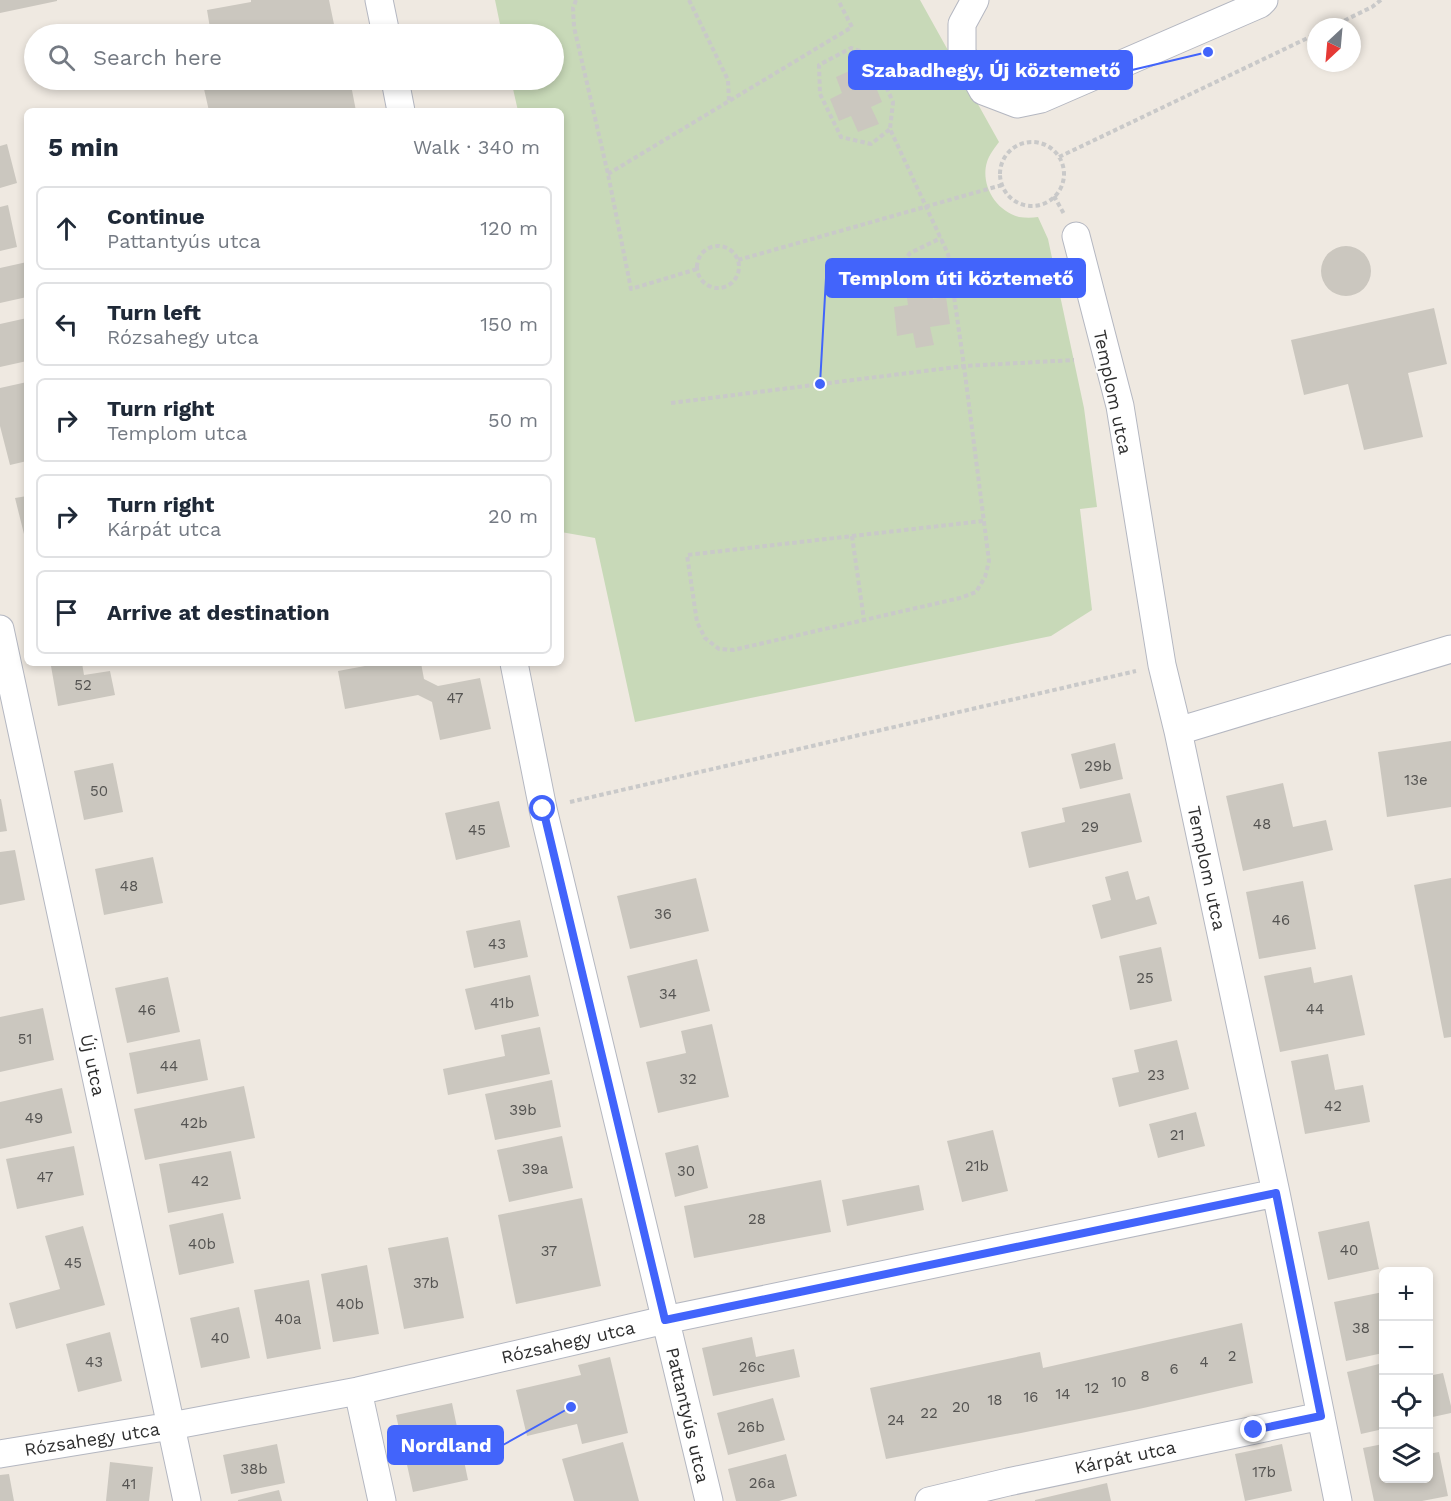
<!DOCTYPE html>
<html lang="en">
<head>
<meta charset="utf-8">
<style>
  body { margin:0; font-family:"Work Sans",sans-serif; background:#f2f2f3; color:#1f2937 }
  .controls { position:absolute; right:18px; bottom:18px; display:grid; overflow:hidden; border-radius:9px; box-shadow:0 3px 9px #0003 }
  .controls button { width:54px; height:54px; display:grid; place-items:center; padding:0; border:0; border-bottom:2px solid #e0e1e3; background:#fff; color:#1f2937; font:30px sans-serif }
  .compass { position:absolute; left:1307px; top:18px; width:54px; height:54px; border-radius:50%; background:#fff; box-shadow:0 3px 9px #0003; rotate:206deg }
  .stop { position:absolute; width:18px; height:18px; margin:-14px; border:4px solid #4264fb; border-radius:50%; background:#fff }
  .stop.end { background:#4264fb; border-color:#fff; box-shadow:0 2px 6px #0008 }
  .list { margin:0; padding:0; list-style:none }
  h2 { display:flex; justify-content:space-between; align-items:center; height:78px; margin:0; padding:0 24px; font-size:26px }
  h2 small { font-size:20px; font-weight:400; color:#747a83 }
  .list li { display:grid; grid-template-columns:39px 1fr auto; gap:18px; align-items:center; box-sizing:border-box; height:84px; margin:0 12px 12px; padding:0 12px; border:2px solid #e0e1e3; border-radius:9px }
  .list b { display:block; font-size:22px; white-space:nowrap }
  .list p { margin:0; font-size:20px; white-space:nowrap; color:#747a83 }
  .list em { font-size:20px; font-style:normal; color:#747a83 }
  .icon { flex:none; width:33px; height:33px; fill:none; stroke:currentColor; stroke-width:2; stroke-linecap:round; stroke-linejoin:round }
  .map { position:relative; flex:none; width:1451px; height:1501px; overflow:hidden }
  .search { position:absolute; background:#fff; box-shadow:0 3px 9px #0003; left:24px; top:24px; width:540px; height:66px; display:flex; align-items:center; gap:15px; box-sizing:border-box; padding:0 21px; border-radius:33px; color:#747a83; font-size:22px }
  .panel { position:absolute; background:#fff; box-shadow:0 3px 9px #0003; left:24px; top:108px; width:540px; height:558px; border-radius:9px }
  .map>svg:first-child { display:block }
  .cemetery { fill:#c8d9b8 }
  .building { fill:#cbc7bf }
  .lines { fill:none; stroke-linecap:round; stroke-linejoin:round }
  .minor-casing { stroke:#b4b7c1; stroke-width:29 }
  .path { stroke:#c9c9c9; stroke-width:4; stroke-dasharray:4.5 3; stroke-linecap:butt }
  .minor { stroke:#fff; stroke-width:27 }
  .route { stroke:#4264fb; stroke-width:8 }
  .labels { text-anchor:middle; dominant-baseline:central; stroke-width:4.5; stroke-linejoin:round; paint-order:stroke }
  .number-label { font-size:15px; fill:#555452 }
  .street-label { font-size:18px; fill:#2e2e2e; stroke:#fff }
  .leader { fill:none; stroke:#4264fb; stroke-width:2 }
  .callout-dot { fill:#4264fb; stroke:#fff; stroke-width:2 }
  .callout { fill:#4264fb; stroke:#4264fb; stroke-width:2 }
  .callout-label { font-size:20px; text-anchor:middle; font-weight:bold; fill:#fff }
</style>
</head>
<body>
<div class="map">
<svg width="1451" height="1501" viewBox="0 0 1451 1501">
  <rect width="100%" height="100%" fill="#efe9e1"/>
  <path class="cemetery" d="M495,0h425l79,142c-5,7 -10,13 -12,20 -7,23 9,49 32,55 7,1 13,1 19,0l10,22 36,169 13,99 -17,2 12,101 -41,26 -416,86 -40,-184 -34,-6v-421h-43l-7,-31h43v-46h-52z"/>
  <path class="building" d="M0,0h57v1l-57,12z
    M251,0h78l7,34h-125l-4,-24 44,-8z
    M856,68l7,17 10,-5 9,22 -11,5 8,17 -21,8 -7,-16 -12,5 -9,-22 12,-6 -6,-16z
    M248,80h102l6,31h-147l-5,-22z
    M7,144l10,39 -17,5v-42z
    M8,205l9,42 -17,4v-44z
    M1321 271a25 25 0 1 1 50 0a25 25 0 1 1-50 0Z
    M27,262v35l-27,6v-35z
    M930,274l3,25 13,-2 4,27 -20,3 4,18 -18,3 -3,-15 -16,3 -3,-29 14,-2 -4,-28z
    M1434,308l13,56 -39,9 15,64 -59,13 -16,-66 -44,11 -13,-55z
    M27,318v43l-27,6v-43z
    M27,382v79l-17,4 -10,-39v-38z
    M27,496v37l-3,1 -9,-36z
    M65,663h17l2,12 26,-4 5,24 -57,11 -7,-40z
    M381,663h40l3,16 14,7 42,-8 11,51 -51,11 -8,-38 -14,-7 -73,14 -7,-38z
    M1451,741v66l-64,10 -9,-65z
    M1115,743l8,36 -43,10 -9,-35z
    M113,763l10,49 -39,8 -10,-49z
    M1283,783l10,44 33,-7 7,30 -90,21 -17,-75z
    M1130,793l12,49 -113,26 -8,-36 44,-10 -3,-14z
    M0,799h1l6,32 -7,1z
    M499,801l11,46 -54,13 -11,-47z
    M15,850l10,50 -25,5v-53z
    M153,857l10,46 -59,12 -9,-46z
    M1128,871l8,29 13,-4 8,28 -56,15 -9,-34 19,-5 -6,-23z
    M696,878l13,53 -79,18 -13,-53z
    M1451,878v159l-7,1 -30,-153z
    M1303,881l13,68 -57,10 -13,-67z
    M520,920l8,37 -54,11 -8,-37z
    M1161,947l11,54 -42,9 -11,-54z
    M697,959l13,52 -70,17 -13,-52z
    M1311,967l3,16 38,-8 13,60 -85,17 -16,-76z
    M530,975l9,41 -64,14 -10,-41z
    M168,977l12,55 -53,11 -12,-55z
    M43,1008l11,52 -54,12v-55z
    M712,1024l17,73 -71,16 -12,-51 40,-9 -5,-22z
    M540,1027l10,47 -102,21 -5,-26 62,-13 -4,-21z
    M200,1039l8,41 -71,14 -8,-41z
    M1177,1040l12,49 -70,18 -7,-29 27,-6 -5,-22z
    M1328,1054l7,36 28,-5 7,37 -65,12 -14,-73z
    M552,1080l9,47 -66,13 -10,-46z
    M244,1086l11,52 -110,22 -11,-51z
    M62,1088l10,45 -72,16v-47z
    M1196,1112l9,34 -47,12 -9,-34z
    M993,1130l15,61 -46,11 -15,-61z
    M562,1136l11,52 -64,14 -12,-52z
    M698,1145l10,43 -33,9 -10,-44z
    M74,1146l10,49 -67,14 -11,-50z
    M231,1151l10,48 -73,14 -9,-49z
    M821,1180l10,52 -137,26 -10,-52z
    M919,1185l5,25 -77,16 -5,-26z
    M582,1198l19,88 -85,18 -18,-89z
    M223,1213l11,50 -55,12 -10,-50z
    M1369,1221l10,48 -51,11 -10,-48z
    M83,1226l22,79 -89,24 -7,-26 51,-14 -15,-53z
    M448,1237l16,81 -60,11 -16,-81z
    M367,1265l12,69 -46,8 -12,-68z
    M309,1280l12,69 -54,10 -13,-69z
    M1383,1292v61l-37,8 -12,-59z
    M239,1307l11,51 -49,10 -11,-50z
    M1242,1323l11,60 -114,26 -118,24 -135,26 -16,-71 170,-36 3,16z
    M110,1332l12,49 -44,11 -12,-48z
    M752,1337l4,20 38,-8 6,28 -87,19 -11,-48z
    M610,1357l18,76 -46,11 -5,-20 -50,12 -11,-46 65,-15 -3,-10z
    M1383,1363v66l-22,5 -14,-62z
    M1443,1373l8,33v7l-23,5v-42z
    M773,1398l12,42 -57,15 -11,-42z
    M452,1403l16,77 -55,12 -17,-77z
    M623,1442l16,59h-65l-12,-42z
    M277,1444l8,39 -54,11 -8,-39z
    M1282,1444l10,47 -47,10 -10,-47z
    M1383,1444v35h45v-25l11,-2 9,44 -26,5h-48l-11,-53z
    M786,1454l11,42 -18,5h-43l-8,-32z
    M110,1462l43,5 -4,34h-43z
    M9,1474l5,27h-14v-26z
    M1107,1483l4,18h-76v-1z
    M279,1490l3,11h-44v-1z"/>
  <g class="lines">
    <g class="minor-casing">
      <path id="minor" d="M379,0l7,34
        M975,0l-13,24v29l21,38 34,13 24,-5 219,-95 4,-4
        M395,80l6,31
        M1076,236l44,170 42,259 16,66 98,462 62,308
        M0,629l187,872
        M514,663l29,146 166,692
        M1178,731l273,-82
        M358,1391l24,110
        M0,1454l171,-28 187,-35 307,-71 611,-127
        M929,1501l79,-19 313,-66"/>
    </g>
    <path class="path" d="M576,0l-3,8 1,19 34,147 23,115 66,-20
      M689,0l39,80 1,21
      M1331,27l41,-20 9,-7
      M1000 174a32 32 0 1 1 64 0a32 32 0 1 1-64 0Z
      M1059,157l257,-123
      M608,174l244,-147 -14,-27
      M1054,196l10,18
      M697 267a21 21 0 1 1 42 0a21 21 0 1 1-42 0Z
      M738,260l264,-75
      M895,297v-23l15,-21 31,-15
      M671,403l293,-37 -16,-112 -58,-125 3,-27 -21,-47 -21,-7 -32,17 1,29 21,43 30,7 19,-15
      M983,521l-296,34 10,67 8,16 14,11 14,1 227,-52 16,-6 9,-15 4,-16 -25,-195 110,-6
      M852,536l12,84
      M570,802l566,-131"/>
    <use href="#minor" class="minor"/>
  </g>
  <g class="lines">
    <path class="route" d="M543,809l122,511 611,-127 45,223 -67,14"/>
  </g>
  <g class="labels">
    <g class="number-label">
      <text x="83" y="685">52</text>
      <text x="455" y="698">47</text>
      <text x="1098" y="766">29b</text>
      <text x="1416" y="780">13e</text>
      <text x="99" y="791">50</text>
      <text x="1262" y="824">48</text>
      <text x="1090" y="827">29</text>
      <text x="477" y="830">45</text>
      <text x="129" y="886">48</text>
      <text x="663" y="914">36</text>
      <text x="1281" y="920">46</text>
      <text x="497" y="944">43</text>
      <text x="1145" y="978">25</text>
      <text x="668" y="994">34</text>
      <text x="502" y="1003">41b</text>
      <text x="1315" y="1009">44</text>
      <text x="147" y="1010">46</text>
      <text x="25" y="1039">51</text>
      <text x="169" y="1066">44</text>
      <text x="1156" y="1075">23</text>
      <text x="688" y="1079">32</text>
      <text x="1333" y="1106">42</text>
      <text x="523" y="1110">39b</text>
      <text x="34" y="1118">49</text>
      <text x="194" y="1123">42b</text>
      <text x="1177" y="1135">21</text>
      <text x="977" y="1166">21b</text>
      <text x="535" y="1169">39a</text>
      <text x="686" y="1171">30</text>
      <text x="45" y="1177">47</text>
      <text x="200" y="1181">42</text>
      <text x="757" y="1219">28</text>
      <text x="202" y="1244">40b</text>
      <text x="1349" y="1250">40</text>
      <text x="549" y="1251">37</text>
      <text x="73" y="1263">45</text>
      <text x="426" y="1283">37b</text>
      <text x="350" y="1304">40b</text>
      <text x="288" y="1319">40a</text>
      <text x="1361" y="1328">38</text>
      <text x="220" y="1338">40</text>
      <text x="1232" y="1356">2</text>
      <text x="94" y="1362">43</text>
      <text x="1204" y="1362">4</text>
      <text x="752" y="1367">26c</text>
      <text x="1174" y="1369">6</text>
      <text x="1145" y="1376">8</text>
      <text x="1119" y="1382">10</text>
      <text x="1092" y="1388">12</text>
      <text x="1063" y="1394">14</text>
      <text x="1031" y="1397">16</text>
      <text x="995" y="1400">18</text>
      <text x="961" y="1407">20</text>
      <text x="929" y="1413">22</text>
      <text x="896" y="1420">24</text>
      <text x="751" y="1427">26b</text>
      <text x="254" y="1469">38b</text>
      <text x="1264" y="1472">17b</text>
      <text x="762" y="1483">26a</text>
      <text x="129" y="1484">41</text>
    </g>
    <g class="street-label">
      <text transform="translate(1113 392) rotate(78)">Templom utca</text>
      <text transform="translate(1207 868) rotate(78)">Templom utca</text>
      <text transform="translate(93 1065) rotate(78)">Új utca</text>
      <text transform="translate(568 1342) rotate(-13)">Rózsahegy utca</text>
      <text transform="translate(688 1415) rotate(77)">Pattantyús utca</text>
      <text transform="translate(92 1439) rotate(-9)">Rózsahegy utca</text>
      <text transform="translate(1125 1457) rotate(-12)">Kárpát utca</text>
    </g>
  </g>
  <path class="leader" d="M1208 52L1132 70M820 384L826 278M571 1407L503 1445"/>
  <g class="callout-dot">
    <circle cx="1208" cy="52" r="6"/>
    <circle cx="820" cy="384" r="6"/>
    <circle cx="571" cy="1407" r="6"/>
  </g>
  <g class="callout">
    <rect x="849" y="51" width="283" height="38" rx="6"/>
    <rect x="826" y="259" width="259" height="38" rx="6"/>
    <rect x="388" y="1426" width="115" height="38" rx="6"/>
  </g>
  <g class="callout-label">
    <text x="991" y="77">Szabadhegy, Új köztemető</text>
    <text x="956" y="285">Templom úti köztemető</text>
    <text x="446" y="1452">Nordland</text>
  </g>
</svg>
<div class="controls">
<button>+</button>
<button>−</button>
<button><svg class="icon" aria-label="locate" viewBox="0 0 24 24"><circle cx="12" cy="12" r="6"/><path d="M12 2v4M12 18v4M2 12h4M18 12h4"/></svg></button>
<button><svg class="icon" aria-label="layers" viewBox="0 0 24 24"><path d="M12 4l9 5-9 5-9-5zM3 14l9 5 9-5"/></svg></button>
</div>
<svg class="compass" viewBox="-18 -18 36 36"><path d="M0-13l5 13h-10z" fill="#e53935"/><path d="M0 13l5-13h-10z" fill="#747a83"/></svg>
<div class="stop" style="left:543px;top:809px"></div>
<div class="stop end" style="left:1254px;top:1430px"></div>
<div class="search"><svg class="icon" aria-label="search" viewBox="0 0 24 24"><circle cx="10" cy="10" r="6"/><path d="M15 15l6 6"/></svg>Search here</div>
<section class="panel">
<h2>5 min<small>Walk · 340 m</small></h2>
<ul class="list">
<li><svg class="icon" aria-label="ahead" viewBox="0 0 24 24"><path d="M12 20V5M6 11l6-6 6 6"/></svg><div><b>Continue</b><p>Pattantyús utca</p></div><em>120 m</em></li>
<li><svg class="icon" aria-label="left" viewBox="0 0 24 24"><path d="M17 20v-9H6M10 6l-5 5 5 5"/></svg><div><b>Turn left</b><p>Rózsahegy utca</p></div><em>150 m</em></li>
<li><svg class="icon" aria-label="right" viewBox="0 0 24 24"><path d="M7 20v-9h11M14 6l5 5-5 5"/></svg><div><b>Turn right</b><p>Templom utca</p></div><em>50 m</em></li>
<li><svg class="icon" aria-label="right" viewBox="0 0 24 24"><path d="M7 20v-9h11M14 6l5 5-5 5"/></svg><div><b>Turn right</b><p>Kárpát utca</p></div><em>20 m</em></li>
<li><svg class="icon" aria-label="arrive" viewBox="0 0 24 24"><path d="M6 21V4h12l-3 4 3 4H6"/></svg><div><b>Arrive at destination</b></div></li>
</ul>
</section>
</div>
</body>
</html>
